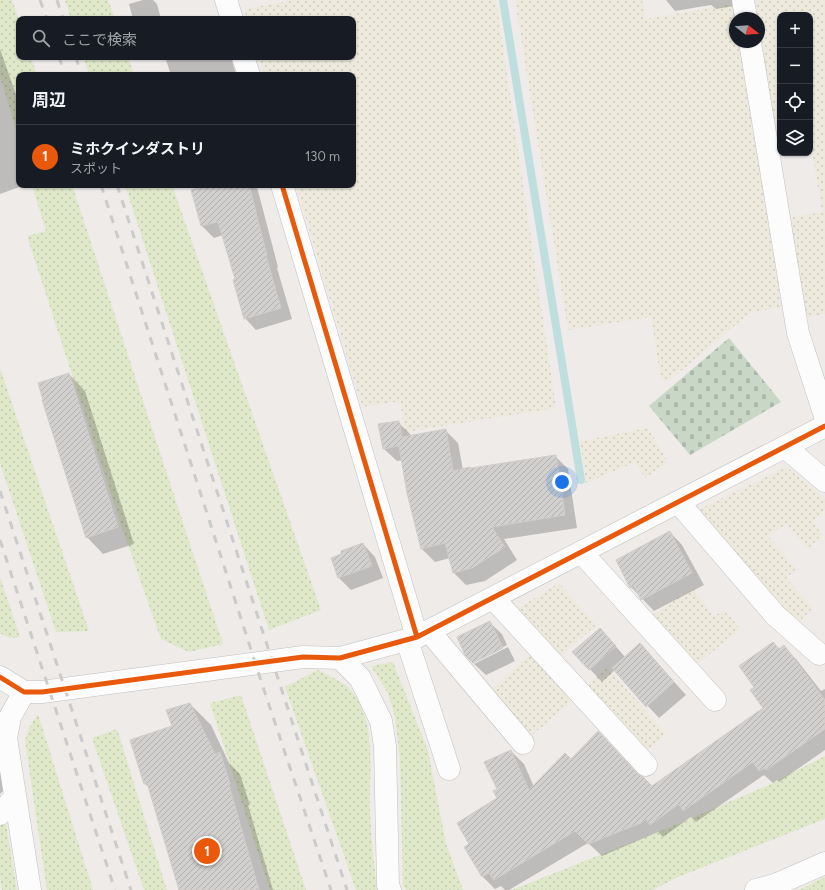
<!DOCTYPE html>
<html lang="ja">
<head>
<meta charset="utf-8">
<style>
  body { margin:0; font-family:Figtree,"Noto Sans JP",sans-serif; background:#242831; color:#f1f3f6 }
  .controls { position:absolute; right:12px; top:12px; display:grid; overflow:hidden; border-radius:8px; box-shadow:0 1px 3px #0004 }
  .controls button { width:36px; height:36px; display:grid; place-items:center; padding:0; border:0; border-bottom:1px solid #363941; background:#171b24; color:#f1f3f6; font:20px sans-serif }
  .compass { position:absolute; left:729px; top:12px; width:36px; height:36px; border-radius:50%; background:#171b24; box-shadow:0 1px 3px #0004; rotate:107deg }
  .you { position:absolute; left:562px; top:482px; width:14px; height:14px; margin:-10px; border:3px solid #fff; border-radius:50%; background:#1a73e8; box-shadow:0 0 0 6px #1a73e833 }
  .badge { display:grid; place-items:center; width:26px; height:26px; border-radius:50%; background:#ea580c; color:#fff; font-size:13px; font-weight:700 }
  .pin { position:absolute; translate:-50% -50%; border:2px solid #fff; box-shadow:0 1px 4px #0006 }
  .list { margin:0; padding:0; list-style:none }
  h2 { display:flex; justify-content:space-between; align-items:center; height:52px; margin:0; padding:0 16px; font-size:17px }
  h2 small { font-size:13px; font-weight:400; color:#9ea1a6 }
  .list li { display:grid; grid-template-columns:26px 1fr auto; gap:12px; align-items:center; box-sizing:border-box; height:64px; padding:0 16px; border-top:1px solid #363941 }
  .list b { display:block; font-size:15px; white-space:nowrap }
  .list p { margin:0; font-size:13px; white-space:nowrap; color:#9ea1a6 }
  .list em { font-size:13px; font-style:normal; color:#9ea1a6 }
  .icon { flex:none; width:22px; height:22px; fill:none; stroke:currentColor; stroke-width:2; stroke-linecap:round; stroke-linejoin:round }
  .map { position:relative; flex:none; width:825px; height:890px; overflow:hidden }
  .search { position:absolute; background:#171b24; box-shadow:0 1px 3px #0004; left:16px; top:16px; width:340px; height:44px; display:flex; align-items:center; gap:10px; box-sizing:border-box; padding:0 14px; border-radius:8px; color:#9ea1a6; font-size:15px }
  .panel { position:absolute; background:#171b24; box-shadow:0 1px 3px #0004; left:16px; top:72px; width:340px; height:116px; border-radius:8px }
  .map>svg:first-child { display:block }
  .farmland { fill:url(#farmland-dots) }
  .grass { fill:url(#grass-dots) }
  .cemetery { fill:url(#cemetery-stones) }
  .shadow { fill:#0003 }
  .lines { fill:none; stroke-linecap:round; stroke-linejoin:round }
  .stream { stroke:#bfdede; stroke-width:8 }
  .building { fill:url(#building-hatch); stroke:#d1ccca }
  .minor-casing { stroke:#c1c0bf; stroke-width:23 }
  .minor { stroke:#fcfcfc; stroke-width:22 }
  .rail { stroke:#cbcbca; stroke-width:3; stroke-dasharray:8 8; stroke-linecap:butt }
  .cycleway-casing { stroke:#fff; stroke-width:8 }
  .cycleway { stroke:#e8590c; stroke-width:5 }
</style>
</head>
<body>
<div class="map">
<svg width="825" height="890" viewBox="0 0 825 890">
  <defs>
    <pattern id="farmland-dots" width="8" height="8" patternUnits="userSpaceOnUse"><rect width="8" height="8" fill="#edeadd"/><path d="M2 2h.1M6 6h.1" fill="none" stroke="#cbc8bd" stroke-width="1.8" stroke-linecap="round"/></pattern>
    <pattern id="grass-dots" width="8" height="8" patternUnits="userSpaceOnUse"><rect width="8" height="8" fill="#e0e8ca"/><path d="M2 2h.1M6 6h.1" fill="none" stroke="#c0c7ad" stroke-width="1.8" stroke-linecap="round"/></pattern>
    <pattern id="cemetery-stones" width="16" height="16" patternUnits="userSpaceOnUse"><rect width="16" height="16" fill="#c9d7c6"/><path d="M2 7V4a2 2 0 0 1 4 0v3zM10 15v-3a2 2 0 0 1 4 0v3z" fill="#acb8aa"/></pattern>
    <pattern id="building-hatch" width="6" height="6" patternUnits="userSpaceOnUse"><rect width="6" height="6" fill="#d2d0ce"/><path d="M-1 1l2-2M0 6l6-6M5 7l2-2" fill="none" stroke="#b4b2b1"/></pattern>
  </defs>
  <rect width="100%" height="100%" fill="#eeebe9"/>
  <path class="farmland" d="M294,0h202l60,408 -151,24 -5,-31 -38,6 -66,-222h57v-110h-89l-5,-18h94v-38h-106l-3,-10z
    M515,0h127l4,19 87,-15 2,14v24h4l43,265 -31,5 -81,68 -9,1 -10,-64 -83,13z
    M753,0h72v314l-21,4 -16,-100 34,-6 -12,-73v-124h-30v123l-5,1 -16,-102v-19h-3z
    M648,428l20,34 -23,16 -10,-16 -49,21 -6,-42z
    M787,467l38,32v10l-12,12 9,14 -14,14 -22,-25 -18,12 28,33 -10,9 27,30 -16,16 -101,-113z
    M559,583l37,42 -36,32 -43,-48z
    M692,588l22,28 11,-6 15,19 -45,37 -45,-49z
    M529,655l44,44 -43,38 -41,-45z
    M607,667l59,67 -22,20 -59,-67z"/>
  <path class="grass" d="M0,0h12l7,20v37h12l6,18h-18v65l-19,-64z
    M65,0h43l7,19h-44z
    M84,57h44l6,18h-45z
    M32,185h40l151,459 -34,8 -28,-13 -39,-111 -95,-292 19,-5z
    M125,185h47l149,425 -52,20z
    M0,368l89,263 -33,1 -56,-169z
    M0,577l20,60 -11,1 -9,-5z
    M393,662l35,89 18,93 17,46h-57l-3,-5 -3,-126 -5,-42 -7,-24 -17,-27z
    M318,670c8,4 27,13 32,19 29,35 18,84 20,125 1,25 4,51 7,76h-21l-71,-203z
    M241,695l65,195h-36l-60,-187z
    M38,714l55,176h-46l-22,-149 4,-13z
    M117,729l50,161h-23l-52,-152z
    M825,756v63l-147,58 -25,13h-141l168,-67 91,-39z
    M1,820l5,4 11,66h-15l-2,-13v-54z
    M825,877v13h-26z"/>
  <path class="cemetery" d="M729,338l52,64 -91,53 -41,-49z"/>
  <path class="shadow" d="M143,0h10l4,4 4,15h-28l-4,-15z
    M666,0h68l1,6 -19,3 -5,-4 -36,6z
    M0,49l19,54v82h6l-25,9z
    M165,57h66l5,18h-65z
    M197,185h58l2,2 21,80 -1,1 15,51 -36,11 -11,-12 -9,-38 -13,-45 -9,3 -12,-12 -10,-35 6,-2z
    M69,374l16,17 49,153 -31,10 -16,-17z
    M398,422l14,14 33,-6 13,13 5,27 92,-14 13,13 9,59 -73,11 13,21 -32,21 -19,4 -12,-12 -4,-15 -15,4 -13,-13 -14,-56 -5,-33 -6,1 -13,-12z
    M670,532l12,13 22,40 -50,26 -23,-24z
    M363,544l12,13 8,21 -32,12 -12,-12 -7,-20z
    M489,622l13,12 5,11 -33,16v3l34,-17 7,14 -29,14 -13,-12z
    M612,642l13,15 15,-13 46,51 -27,23 -44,-48 -13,12 -28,-30z
    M773,643l7,6 4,-2 12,12 25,32 4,-2v61l-46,32 -2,-2 -4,3 -9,-8 -68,47 -5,-5 -28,20 -5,-5 -56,24 -14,-13 -79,47h-4l-4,-4 -6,3 -12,-12 -18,-30 5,-2 28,-46v-9l13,-39 13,13 10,23 37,-27 67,15 14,12 112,-79 -9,-20z
    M190,704l21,21 18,38 11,11 10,31h-2l25,85h-93l-31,-103 -4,-3 28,-58z
    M0,747l4,43 -4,4z"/>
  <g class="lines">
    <path class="stream" d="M503,0l78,480"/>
  </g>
  <path class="building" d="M209,185h40l18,71h-1l15,52 -37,11 -11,-39 2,-1 -17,-57 -17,4 -10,-36z
    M69,373l49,154 -32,11 -44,-138h1l-5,-17z
    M399,421l3,16 44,-8 7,42 17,-4 1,1 85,-13 9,60 -73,12 13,20 -33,21 -19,5 -8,-30 -24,6 -14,-56 -8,-47 -16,3 -5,-25z
    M670,531l22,42 -51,27 -7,-14 -4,2 -14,-28z
    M363,543l9,23 -34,12 -7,-20 10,-4v-3z
    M490,621l13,27 -30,15 -8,-8 -8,-18z
    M600,628l16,18 -27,24 -17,-18z
    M773,642l6,7 5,-4 41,55v29l-59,41 -1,-2 -6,3 -6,-9 -70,49 -4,-7 -29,21 -4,-6 -5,4 -53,21 -13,-13 -81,49 -5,-7 -7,4 -18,-30 5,-3 -12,-21 40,-25 -4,-7 4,-2 -13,-27 27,-12 18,40 36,-37 6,6 27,-28 39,42 6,4 9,9 111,-78 -13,-18 4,-3 -15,-21z
    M640,643l34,39 -28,25 -34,-39z
    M190,703l25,51 5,-2 10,32 -1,1 30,105h-80l-32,-107 -3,1 -14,-44 42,-14 -6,-16z"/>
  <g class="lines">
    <g class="minor-casing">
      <path id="minor" d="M226,0l6,19
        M743,0l3,18
        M750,42l48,291 27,83
        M243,57l6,18
        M282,185l135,452
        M785,447l40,34
        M678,502l97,113 44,39
        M582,553l133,147
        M493,598l153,167
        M429,631l94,112
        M407,640l42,129
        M340,658l20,20 21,43 4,25 3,139 2,5
        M0,677l24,15h18l261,-35 37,1 77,-21 408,-211
        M24,692l-14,25 -4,21 24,152
        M0,814l15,-17
        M756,890l19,-5 50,-22"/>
    </g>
    <use href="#minor" class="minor"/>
    <path class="rail" d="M40,0l7,19
      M57,0l6,19
      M59,57l6,18
      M76,57l5,18
      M101,185l164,508 66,197
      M117,185l230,705
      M0,491l131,399
      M0,540l115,350"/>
    <g class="cycleway-casing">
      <path id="cycleway" d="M282,185l135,452
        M0,677l24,15h18l261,-35 37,1 77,-21 408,-211"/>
    </g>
    <use href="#cycleway" class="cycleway"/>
  </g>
</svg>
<div class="controls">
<button>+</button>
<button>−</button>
<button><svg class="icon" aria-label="locate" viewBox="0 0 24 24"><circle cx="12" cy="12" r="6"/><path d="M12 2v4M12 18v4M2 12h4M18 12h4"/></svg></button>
<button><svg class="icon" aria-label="layers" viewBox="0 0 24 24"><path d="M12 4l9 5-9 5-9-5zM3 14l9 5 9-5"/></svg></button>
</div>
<svg class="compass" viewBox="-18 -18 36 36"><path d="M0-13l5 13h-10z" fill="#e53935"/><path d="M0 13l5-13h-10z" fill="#9ea1a6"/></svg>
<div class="you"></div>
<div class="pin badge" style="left:207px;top:851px">1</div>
<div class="search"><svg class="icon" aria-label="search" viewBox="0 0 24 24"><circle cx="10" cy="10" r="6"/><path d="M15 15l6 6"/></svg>ここで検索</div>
<section class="panel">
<h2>周辺<small></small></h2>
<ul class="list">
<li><span class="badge">1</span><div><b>ミホクインダストリ</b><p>スポット</p></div><em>130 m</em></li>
</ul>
</section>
</div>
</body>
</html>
